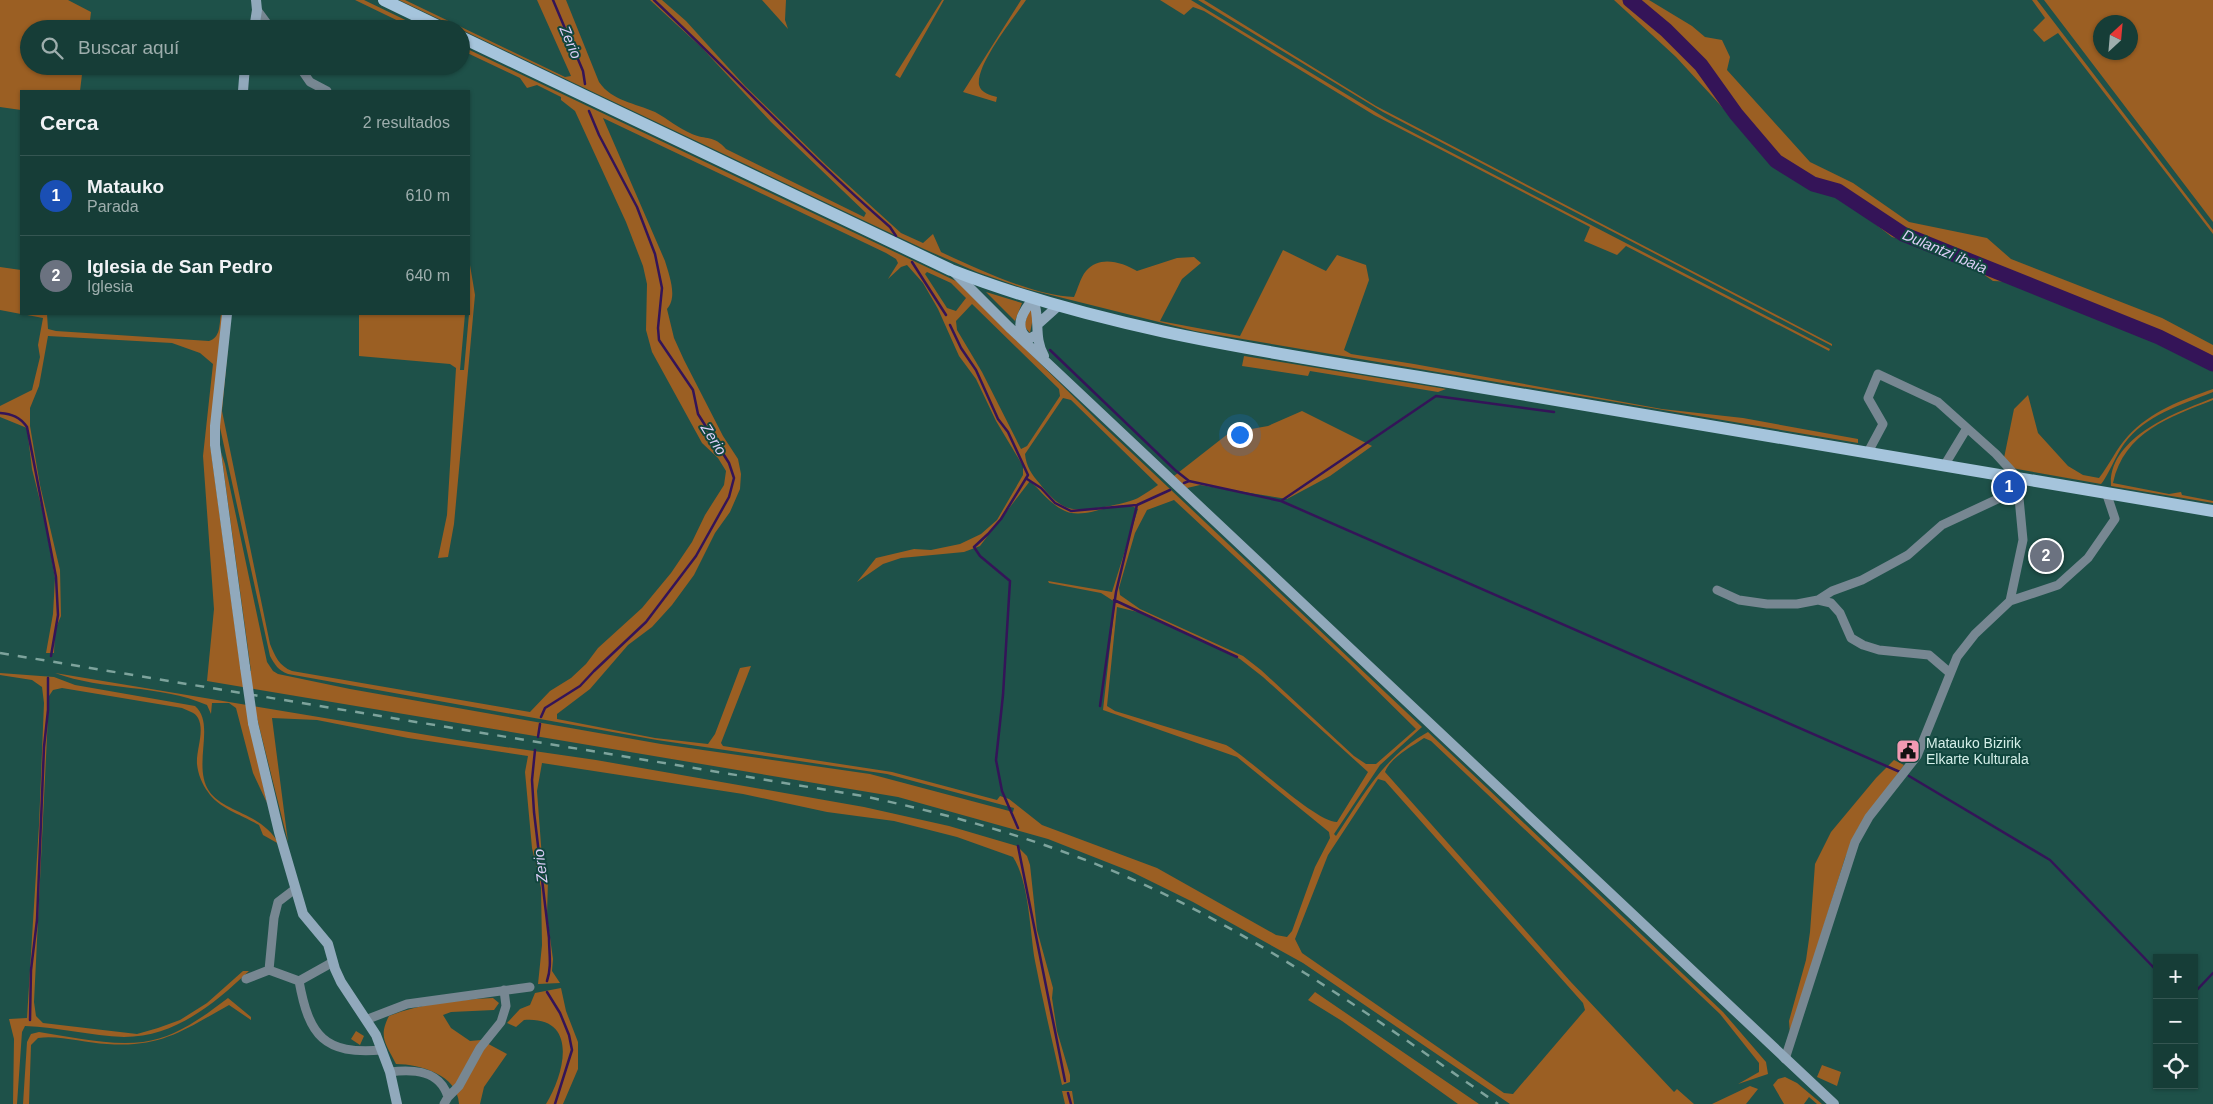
<!DOCTYPE html>
<html lang="es">
<head>
<meta charset="utf-8">
<style>
  body { margin:0; font-family:Arial,sans-serif; background:#234842; color:#f1f3f6 }
  .controls { position:absolute; right:15px; bottom:15px; display:grid; overflow:hidden; border-radius:0px; box-shadow:0 1px 4px #0004 }
  .controls button { width:45px; height:45px; display:grid; place-items:center; padding:0; border:0; border-bottom:1px solid #355652; background:#163d37; color:#f1f3f6; font:25px sans-serif }
  .compass { position:absolute; left:2093px; top:15px; width:45px; height:45px; border-radius:50%; background:#163d37; box-shadow:0 1px 4px #0004; rotate:26deg }
  .you { position:absolute; left:1239px; top:434px; width:18px; height:18px; margin:-12px; border:4px solid #fff; border-radius:50%; background:#1a73e8; box-shadow:0 0 0 8px #1a73e833 }
  .badge { display:grid; place-items:center; width:32px; height:32px; border-radius:50%; background:#f19ab3; color:#fff; font-size:16px; font-weight:700 }
  .pin { position:absolute; translate:-50% -50%; border:2px solid #fff; box-shadow:0 1px 5px #0006 }
  .list { margin:0; padding:0; list-style:none }
  h2 { display:flex; justify-content:space-between; align-items:center; height:65px; margin:0; padding:0 20px; font-size:21px }
  h2 small { font-size:16px; font-weight:400; color:#9eaead }
  .list li { display:grid; grid-template-columns:32px 1fr auto; gap:15px; align-items:center; box-sizing:border-box; height:80px; padding:0 20px; border-top:1px solid #355652 }
  .list b { display:block; font-size:19px; white-space:nowrap }
  .list p { margin:0; font-size:16px; white-space:nowrap; color:#9eaead }
  .list em { font-size:16px; font-style:normal; color:#9eaead }
  .icon { flex:none; width:28px; height:28px; fill:none; stroke:currentColor; stroke-width:2; stroke-linecap:round; stroke-linejoin:round }
  .map { position:relative; flex:none; width:2213px; height:1104px; overflow:hidden }
  .search { position:absolute; background:#163d37; box-shadow:0 1px 4px #0004; left:20px; top:20px; width:450px; height:55px; display:flex; align-items:center; gap:12px; box-sizing:border-box; padding:0 18px; border-radius:28px; color:#9eaead; font-size:19px }
  .panel { position:absolute; background:#163d37; box-shadow:0 1px 4px #0004; left:20px; top:90px; width:450px; height:225px; border-radius:0px }
  .map>svg:first-child { display:block }
  .green { fill:#9b5f23; fill-rule:evenodd }
  .lines { fill:none; stroke-linecap:round; stroke-linejoin:round }
  .stream { stroke:#341458; stroke-width:2.5 }
  .river { stroke:#341458; stroke-width:15 }
  .street { stroke:#778792; stroke-width:9 }
  .secondary { stroke:#91a9bc; stroke-width:10 }
  .primary { stroke:#a5c4dc; stroke-width:12 }
  .rail { stroke:#7da39c; stroke-width:2.5; stroke-dasharray:9 9; stroke-linecap:butt }
  .secondary-bridge { stroke:#91a9bc; stroke-width:10 }
  .labels { text-anchor:middle; dominant-baseline:central; stroke-width:4; stroke-linejoin:round; paint-order:stroke }
  .poi-label { font-size:14px; fill:#d5efe9; stroke:#11463e; text-anchor:start }
  .water-label { font-size:15px; font-style:italic; fill:#dccef7; stroke:#11463e }
</style>
</head>
<body>
<div class="map">
<svg width="2213" height="1104" viewBox="0 0 2213 1104">
  <rect width="100%" height="100%" fill="#1e5149"/>
  <path class="green" d="M0,0h68l23,12 -2,17h-60v37h54l-3,25h-59v19l-21,-3z
    M355,0h9l60,29h-9z
    M399,0h6l160,77 6,-1 -34,-76h29l33,82c13,19 36,21 56,30 13,7 23,16 37,22 14,6 22,1 34,15l138,68 2,-4 -95,-91 -69,-74 -52,-48h12l24,21 59,65 81,79 75,68 22,10 10,-9 8,18c36,17 94,44 133,45 4,-8 6,-19 12,-26 13,-16 36,-9 51,0l40,-13 17,-1 7,6 -19,16 -22,42 80,15 43,-86 43,21 11,-16 29,10 3,15 -25,70 7,4 63,10 248,45 81,9 115,21v4l-663,-112 -172,-43 -46,-16 -53,-23z
    M762,0h24l-1,20 3,9z
    M942,0h2l-44,78 -5,-3z
    M1021,0h5c-12,18 -50,64 -47,85 2,8 11,10 18,12l-1,5 -33,-10z
    M1160,0h31l196,119 443,230 -1,2 -203,-105 -9,9 -33,-14 6,-14 -216,-112 -170,-104 -11,-4 -9,8z
    M1198,0h6l172,106 456,238v2l-449,-234z
    M1614,0h35l43,26 13,11 17,3 8,17 -3,13 83,92 43,21 56,39 78,16 24,21 151,59 51,27v21l-199,-84 -21,-1 -17,-12 -55,-24 -29,-8 -58,-45 -36,-14 -29,-20 -93,-101z
    M2032,0h5l176,230v4l-155,-201 -14,9 -11,-12 12,-12z
    M2044,0h169v222zM2130,22v30h-30v-30z
    M461,46l497,236 140,139 324,306 -42,38 -46,69 2,2c27,-40 48,-80 92,-104l295,280 43,50 2,12 -30,10 21,-12v-9l-39,-49 -289,-273 -7,-3c-13,9 -33,19 -39,34l185,209 104,111 3,-3 17,15h-184l-207,-141 -110,-61 -61,-30 -84,-33 -150,-42 -691,-116 7,-72 -11,-153 10,-92 -13,-11 -28,-10 -124,-7 -9,50 -9,22v18l10,59 20,85 1,46 -6,14 -1,23h-8l7,-39 2,-36 -11,-61 -12,-48 -5,-41 -27,-11v-11l32,-16 8,-33 -2,-12 5,-27 -21,-4h25l1,15 8,2 153,10c12,-4 10,-16 12,-27h3l-14,130 31,227h10l-30,-219 4,12 42,198 6,9 5,3 72,15 311,55 209,30 143,38 1,-4 -127,-34 -230,-34 -369,-66c-10,-4 -13,-9 -18,-18l-51,-233 12,-109 -9,97 48,233c5,12 9,22 22,27l238,41 20,-21 21,-13 15,-14 12,-16 44,-40 29,-35 21,-31 13,-27 19,-30 2,-14 -8,-13 -16,-15 -50,-91 -6,-22 1,-46 -4,-18 -17,-44 -51,-111 -14,-11v-3l-24,-12 -10,3 -7,-10 -59,-28zM603,118l283,135 10,6 2,4 -10,16 13,-12 6,-2 16,18 15,26 21,47 17,23 20,42 27,45v9l-26,45 -16,14 -21,10 -29,6 -17,-1 -38,9 -19,24 26,-18 18,-6 63,-6 16,-6 50,-65c11,10 21,24 35,30 23,10 51,-14 73,-2l-26,83 -64,-11 1,2 52,10 14,9 -12,108 134,47 92,75 1,6 -15,29 -23,64 -5,6 -11,-2 -119,-67 -115,-43 -33,-26 -9,-3 -3,4 -105,-28 -169,-26 -2,-3 30,-77 -11,2 -25,66 -7,10 -53,-6 -98,-19v-5l33,-25 38,-44 24,-18 20,-22 22,-30 21,-42 15,-21 10,-23 1,-15 -3,-15 -15,-23 -39,-76 -10,-22 -7,-29c11,-12 2,-34 -2,-48zM927,272l24,11 15,15 -10,13 -9,-3 -22,-34zM972,304l87,85 1,7 -33,50 -6,3 -39,-77 -25,-42 -1,-9zM1063,398l8,2 87,85c-6,4 -13,9 -20,13 -12,6 -50,13 -64,11 -14,-1 -26,-15 -34,-25 -8,-9 -14,-18 -15,-30zM1174,500l175,163 67,66 -40,35h-10l-12,-8 -93,-86 -18,-14 -103,-47 -20,-14 -1,-7 16,-55 12,-23zM1117,607l29,7 94,45 23,18 105,95 -31,50c-22,0 -86,-63 -111,-77l-111,-34 -8,-5zM1378,779l7,2 198,222 2,7 -72,84 -9,-1 -202,-140 -7,-14 33,-84z
    M469,259l6,36 -21,229 -6,33 -10,1 9,-43 9,-147 -6,-4 -91,-8v-42h106l-5,56h4l5,-56z
    M0,267l21,3v44l-21,-4z
    M986,292l36,11 -7,18z
    M1030,308l4,5 -4,20 -6,-7z
    M1244,356l202,33 -8,3 -128,-21 -2,5 -66,-10z
    M2213,389v3c-32,13 -68,23 -89,52 -7,9 -18,36 -23,40l-84,-15 -8,-3 -5,-8 10,-49 14,-14 10,38 30,33 15,9 16,3c11,-14 17,-29 29,-42 23,-25 54,-36 85,-47z
    M2213,398v2c-43,17 -89,32 -100,83l56,11 12,-2 1,3 31,6v2l-102,-17c-3,-49 66,-74 102,-88z
    M1302,411l70,35 -42,30 -43,23 -87,-14 -13,3 -13,-12 55,-43 39,-7z
    M0,673l54,4 21,8 120,21c21,18 -3,59 14,85 15,22 52,21 70,53l-16,-9 -4,-10c-15,-9 -41,-17 -51,-33 -6,-8 -10,-18 -11,-28 -1,-14 8,-33 1,-46 -3,-6 -10,-7 -16,-10l-120,-20 -9,2 -4,6 -15,306 2,14 7,7 94,11 21,-6 22,-8 27,-17 36,-32h6c-35,33 -74,66 -125,66 -33,-1 -66,-10 -99,-11l-3,6 -5,72h-4l1,-65 -5,-20 18,-1 12,-193 5,-122 -2,-16 -10,-7 -32,-5z
    M55,673l402,67 139,20 268,47 85,19 68,20 10,10 3,9 7,65 16,58 -1,10 5,33 13,44v7l-8,3c-9,-41 -19,-82 -27,-124 -5,-29 -6,-80 -22,-104l-56,-20 -63,-16 -67,-9 -84,-18 -201,-31 -5,28 5,67 6,21 -1,37 6,43 -1,12 8,12 -22,1 4,-39 -1,-57 -9,-40 -7,-76 3,-16 -120,-18 -91,-18 -45,-2 16,124 -31,-124 -8,1 18,84 -14,-30 -17,-65 -7,-5h-17l-1,11 -4,-9c-48,-21 -104,-14 -152,-32z
    M1894,760l10,5 -46,63 -13,30 -55,176 -1,-13 17,-61 4,-28 5,-68 16,-32 45,-54z
    M561,988l5,23 12,31v27l-15,35h-17c19,-31 33,-88 -22,-84l-8,7 -9,-4 13,-14 10,-4 5,-12z
    M1315,992l145,99 19,13h-21l-116,-83 -34,-21z
    M228,998l23,19v3l-22,-15c-45,25 -68,43 -122,39 -23,-1 -47,-9 -69,-6l-7,7 -2,59h-6l4,-62 4,-8 8,-2c33,5 70,14 104,10 32,-4 60,-25 85,-44z
    M493,998l6,5 -5,7 -43,2 -8,3 8,13 19,13 11,-1 26,14 -23,33 -4,17h-21c-1,-29 -39,-40 -63,-40 -10,-20 -18,-27 -7,-48 33,-13 69,-16 104,-18z
    M356,1031l8,5 -4,9 -9,-6z
    M1822,1065l19,7 -4,14 -20,-9z
    M1785,1077l12,6 25,21h-5l-8,-7 -5,7h-20l-11,-19 5,-6z
    M1750,1086l8,3 -12,15h-34z
    M1062,1091h10l2,13h-9z"/>
  <g class="lines">
    <path class="stream" d="M553,0l30,71 2,13
      M654,0c80,75 153,155 236,227l6,9
      M912,262l34,53
      M950,325l11,23 15,22 22,49 10,13 20,43 -27,44 -13,15 -14,13 6,9 30,25 -7,114 -7,65 6,31 16,37
      M1050,350l125,120 14,11
      M0,413c12,1 20,4 27,14l29,150 2,38 -7,41
      M1027,479l14,9 14,15 16,8 66,-6 33,-15
      M1184,483l5,-2 92,20 619,271
      M1281,501l155,-105 118,16
      M1114,600l123,57
      M1100,706l16,-114 21,-87
      M541,717l4,-9 35,-22 14,-15 52,-49 50,-66 33,-59 5,-19 -5,-15 -31,-49 -5,-24 -34,-50 -1,-12 4,-40 -7,-34 -18,-47 -38,-72 -10,-24
      M538,737l2,-13
      M535,750l-3,30 2,32 15,126c0,15 3,28 -2,43
      M1909,776l141,84 107,111
      M1018,846l47,235
      M547,992l13,21 9,22 3,15 -17,54
      M2194,993l19,-20
      M30,1020l1,-50 6,-50 7,-173 4,-37v-32
      M1068,1093l3,11"/>
    <path class="river" d="M1630,0l36,30 35,35 35,49 40,47 37,23 25,7 65,43 256,103 54,27"/>
    <path class="street" d="M257,10l14,19
      M299,66l11,16 17,9
      M1868,452l15,-28 -15,-26 10,-24 60,28 58,52 21,23 6,63 -13,61
      M1944,466l23,-38
      M1717,590l22,10 28,4h30l21,-4 14,-9 30,-11 46,-25 34,-30 77,-36
      M1818,600l13,3 9,10 11,25 12,7 16,5 50,5 21,18
      M269,970l5,-52 4,-16 17,-13
      M246,979l23,-9 30,11
      M299,981c10,55 25,74 83,69
      M299,981l34,-19
      M368,1019l39,-15 123,-17
      M1785,1059l70,-217 14,-25 48,-61 40,-99 18,-23 35,-33 48,-16 30,-27 27,-39 -9,-27
      M390,1072c23,-3 50,-2 58,25l-4,7
      M448,1097l11,-11 21,-38 21,-26 5,-16 -2,-16"/>
    <path class="secondary" d="M254,29l3,-19 -1,-10
      M243,91l2,-25
      M954,272l55,55 825,777
      M227,314l-12,112v19l30,222
      M1038,324l20,-18
      M1036,335l-7,4 -4,-3c-11,-12 0,-27 8,-37 8,20 0,38 11,57
      M253,723l26,109 24,82 25,30 7,25 6,13 35,53 14,37 7,32"/>
    <path class="primary" d="M384,0l60,29
      M461,37l490,233c163,63 339,85 510,114 251,42 502,83 752,127"/>
    <path class="rail" d="M0,653l863,143c114,24 226,58 329,112 108,56 207,127 306,196"/>
    <path class="secondary-bridge" d="M245,667l8,56"/>
  </g>
  <defs>
    <g id="civic-square" transform="scale(1.25)"><rect x="-9" y="-9" width="18" height="18" rx="4" fill="#f19ab3" stroke="#11463e"/><path d="M-.6-6.5H3V-4.5H.6V-3L4-1V1h2V6H-6V1h2V-1L-.6-3ZM-1.2 2.5V6h2.4V2.5Z" fill="#111"/></g>
  </defs>
  <g fill-rule="evenodd">
    <use href="#civic-square" x="1908" y="751"/>
  </g>
  <g class="labels">
    <g class="poi-label">
      <text x="1926" y="743">Matauko Bizirik<tspan x="1926" dy="16">Elkarte Kulturala</tspan></text>
    </g>
    <g class="water-label">
      <text transform="translate(571 42) rotate(67)">Zerio</text>
      <text transform="translate(1945 251) rotate(23)">Dulantzi ibaia</text>
      <text transform="translate(714 439) rotate(58)">Zerio</text>
      <text transform="translate(540 866) rotate(-97)">Zerio</text>
    </g>
  </g>
</svg>
<div class="controls">
<button>+</button>
<button>−</button>
<button><svg class="icon" aria-label="locate" viewBox="0 0 24 24"><circle cx="12" cy="12" r="6"/><path d="M12 2v4M12 18v4M2 12h4M18 12h4"/></svg></button>
</div>
<svg class="compass" viewBox="-18 -18 36 36"><path d="M0-13l5 13h-10z" fill="#e53935"/><path d="M0 13l5-13h-10z" fill="#9eaead"/></svg>
<div class="you"></div>
<div class="pin badge" style="left:2009px;top:487px;background:#1a4fb4">1</div>
<div class="pin badge" style="left:2046px;top:556px;background:#6b7280">2</div>
<div class="search"><svg class="icon" aria-label="search" viewBox="0 0 24 24"><circle cx="10" cy="10" r="6"/><path d="M15 15l6 6"/></svg>Buscar aquí</div>
<section class="panel">
<h2>Cerca<small>2 resultados</small></h2>
<ul class="list">
<li><span class="badge" style="background:#1a4fb4">1</span><div><b>Matauko</b><p>Parada</p></div><em>610 m</em></li>
<li><span class="badge" style="background:#6b7280">2</span><div><b>Iglesia de San Pedro</b><p>Iglesia</p></div><em>640 m</em></li>
</ul>
</section>
</div>
</body>
</html>
